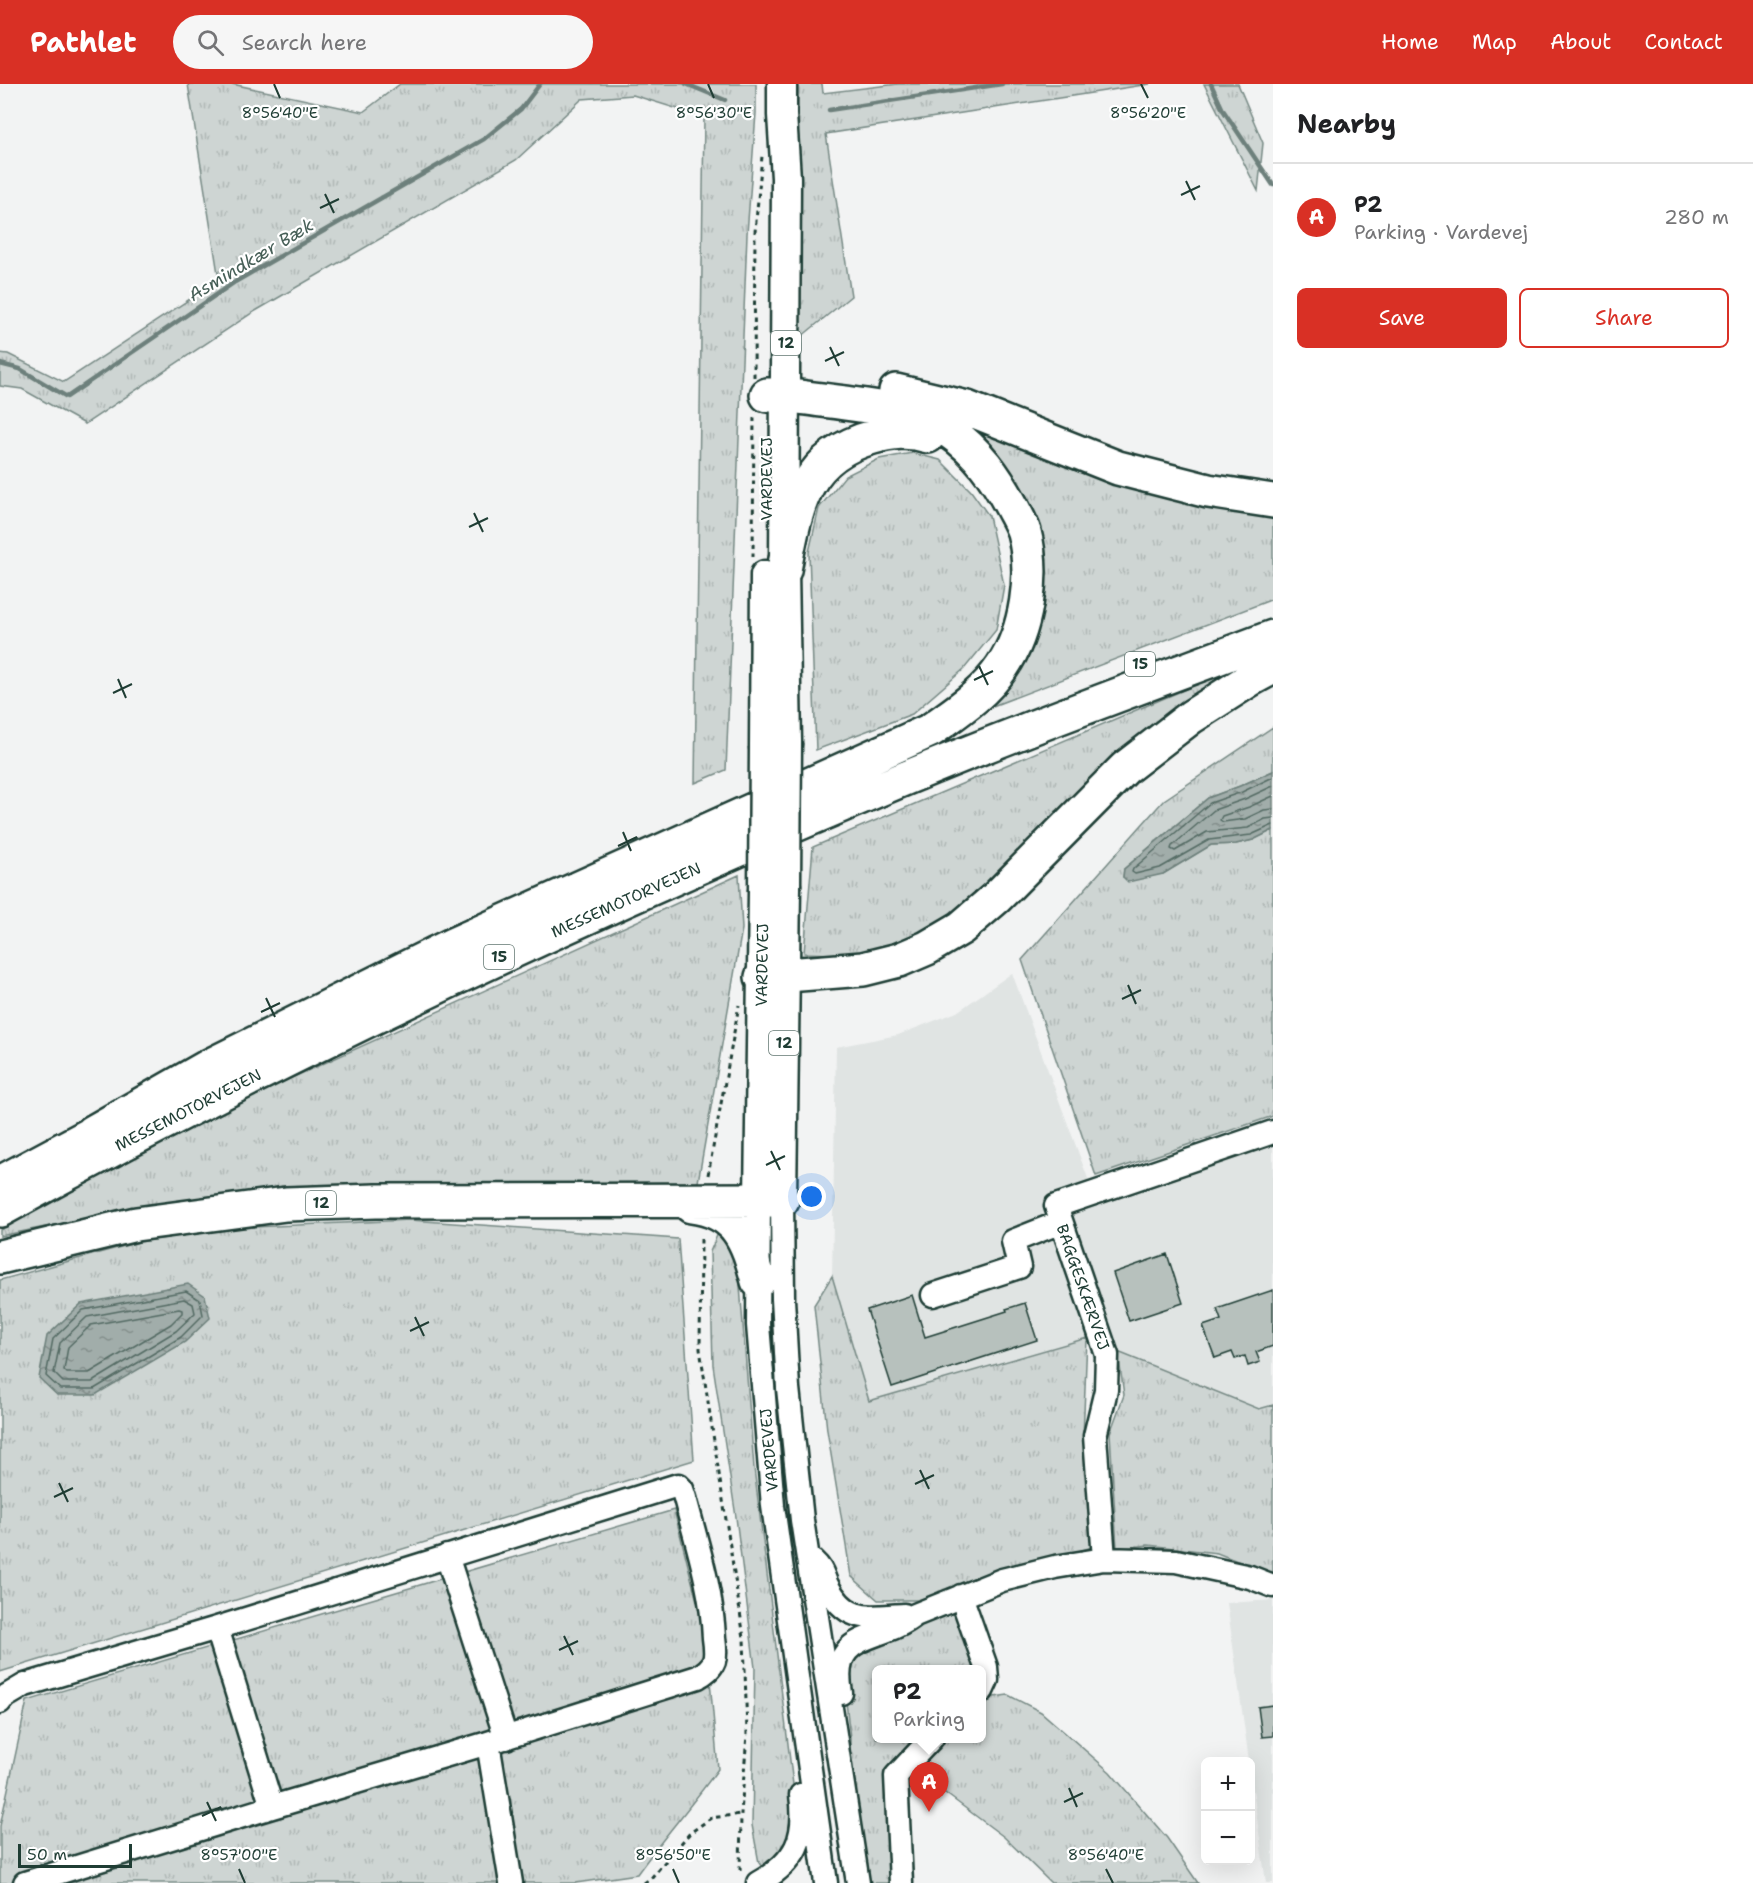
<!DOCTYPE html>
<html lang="en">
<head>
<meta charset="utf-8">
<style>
  body { margin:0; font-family:"Shantell Sans",sans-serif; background:#f6f6f6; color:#202124 }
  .controls { position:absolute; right:18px; bottom:18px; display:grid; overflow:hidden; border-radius:9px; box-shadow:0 6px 24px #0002 }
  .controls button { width:54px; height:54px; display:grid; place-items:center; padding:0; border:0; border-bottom:2px solid #e0e0e0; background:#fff; color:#202124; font:30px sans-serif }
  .scale { position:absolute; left:18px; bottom:15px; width:114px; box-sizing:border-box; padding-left:6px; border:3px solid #1f3d34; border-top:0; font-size:16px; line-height:21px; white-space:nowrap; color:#1f3d34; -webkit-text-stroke:4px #fff; paint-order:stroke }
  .you { position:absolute; left:812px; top:1113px; width:21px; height:21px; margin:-15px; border:4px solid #fff; border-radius:50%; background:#1a73e8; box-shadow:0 0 0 9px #1a73e833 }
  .badge { display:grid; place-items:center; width:39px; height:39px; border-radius:50%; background:#d93025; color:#fff; font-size:20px; font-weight:700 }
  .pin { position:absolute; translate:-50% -50px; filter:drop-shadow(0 2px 3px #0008) }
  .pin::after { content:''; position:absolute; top:32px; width:21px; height:18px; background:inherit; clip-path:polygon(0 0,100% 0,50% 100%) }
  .popup { position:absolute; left:872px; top:1581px; width:114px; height:78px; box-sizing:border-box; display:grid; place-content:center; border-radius:9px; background:#fff; filter:drop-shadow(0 2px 4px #0005); font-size:20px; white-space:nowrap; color:#757577 }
  .popup b { font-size:22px; color:#202124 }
  .popup::after { content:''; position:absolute; left:50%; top:100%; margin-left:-12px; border:12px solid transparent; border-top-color:#fff }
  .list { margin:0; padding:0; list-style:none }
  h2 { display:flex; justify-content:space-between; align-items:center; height:78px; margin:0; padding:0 24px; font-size:26px }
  h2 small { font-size:20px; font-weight:400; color:#757577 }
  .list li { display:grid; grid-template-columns:39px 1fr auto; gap:18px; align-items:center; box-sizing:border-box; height:108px; padding:0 24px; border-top:2px solid #e0e0e0 }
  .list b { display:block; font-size:22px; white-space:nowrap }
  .list p { margin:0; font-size:20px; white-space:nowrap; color:#757577 }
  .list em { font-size:20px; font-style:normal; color:#757577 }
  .actions { display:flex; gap:12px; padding:18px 24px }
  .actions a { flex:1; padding:14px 0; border:2px solid #d93025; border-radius:9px; text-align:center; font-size:21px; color:#d93025 }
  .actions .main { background:#d93025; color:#fff }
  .icon { flex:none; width:33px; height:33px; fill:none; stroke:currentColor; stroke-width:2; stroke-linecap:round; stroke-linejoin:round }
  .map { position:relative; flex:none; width:1273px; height:1799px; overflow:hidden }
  header { display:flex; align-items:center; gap:36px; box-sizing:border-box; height:84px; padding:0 30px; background:#d93025; color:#fff }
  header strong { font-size:28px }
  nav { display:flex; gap:33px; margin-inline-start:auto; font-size:21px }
  .search { width:420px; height:54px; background:#f6f6f6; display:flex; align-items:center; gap:15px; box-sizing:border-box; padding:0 21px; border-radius:33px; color:#757577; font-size:22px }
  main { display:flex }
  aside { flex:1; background:#fff }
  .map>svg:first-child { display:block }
  .built { fill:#e0e4e3 }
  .grass { fill:url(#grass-tufts); stroke:#768984; stroke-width:1.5 }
  .water { fill:url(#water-ripples); stroke:#6d807b; stroke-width:1.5 }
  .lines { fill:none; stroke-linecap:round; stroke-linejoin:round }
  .shore { stroke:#536a63; stroke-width:1.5 }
  .stream { stroke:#6d807b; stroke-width:4.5 }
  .building { fill:#b7c1bd; stroke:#1f3d34; stroke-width:1.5 }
  .minor-casing { stroke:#1f3d34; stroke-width:27 }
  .major-casing { stroke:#1f3d34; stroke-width:33 }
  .highway-casing { stroke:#1f3d34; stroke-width:38 }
  .path { stroke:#1f3d34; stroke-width:3; stroke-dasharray:4.5 4.5; stroke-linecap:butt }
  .minor { stroke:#fff; stroke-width:22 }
  .major { stroke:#fff; stroke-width:28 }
  .highway { stroke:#fff; stroke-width:33 }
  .major-bridge-casing { stroke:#1f3d34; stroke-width:33; stroke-linecap:butt }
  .major-bridge { stroke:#fff; stroke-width:28 }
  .ticks { fill:none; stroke:#1f3d34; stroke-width:2 }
  .labels { text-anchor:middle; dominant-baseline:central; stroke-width:4.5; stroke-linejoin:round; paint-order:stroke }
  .shield { fill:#fff; stroke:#627771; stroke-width:1.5 }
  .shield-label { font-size:15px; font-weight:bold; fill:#1f3d34 }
  .street-label { font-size:16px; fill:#1f3d34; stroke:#fff }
  .water-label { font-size:18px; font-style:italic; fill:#465f57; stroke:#fff }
  .ticks-label { font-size:15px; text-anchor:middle; fill:#1f3d34; stroke:#fff; stroke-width:4.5; stroke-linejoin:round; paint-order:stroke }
</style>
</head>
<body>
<header>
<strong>Pathlet</strong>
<div class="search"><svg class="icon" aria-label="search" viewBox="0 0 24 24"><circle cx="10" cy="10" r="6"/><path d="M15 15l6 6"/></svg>Search here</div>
<nav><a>Home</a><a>Map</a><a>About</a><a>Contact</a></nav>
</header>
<main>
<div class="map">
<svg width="1273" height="1799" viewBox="0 0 1273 1799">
  <defs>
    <pattern id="grass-tufts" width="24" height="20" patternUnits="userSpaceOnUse" patternTransform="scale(1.5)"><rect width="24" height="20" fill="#ced5d3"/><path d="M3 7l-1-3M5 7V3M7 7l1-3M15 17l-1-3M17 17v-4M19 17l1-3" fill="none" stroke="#b0b8b6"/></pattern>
    <pattern id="water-ripples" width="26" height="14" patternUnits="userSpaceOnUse" patternTransform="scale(1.5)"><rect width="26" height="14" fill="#a1adaa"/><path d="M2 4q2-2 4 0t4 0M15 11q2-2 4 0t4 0" fill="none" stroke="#838e8b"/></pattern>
  </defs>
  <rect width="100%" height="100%" fill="#f2f3f3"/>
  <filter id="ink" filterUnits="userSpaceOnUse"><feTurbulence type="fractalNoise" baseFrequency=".0167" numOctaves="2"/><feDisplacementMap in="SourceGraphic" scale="12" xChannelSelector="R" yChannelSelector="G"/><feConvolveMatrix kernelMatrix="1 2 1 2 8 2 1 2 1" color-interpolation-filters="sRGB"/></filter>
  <g filter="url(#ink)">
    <path class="built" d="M1012,889l78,211 183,-65v296l-187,-77 -217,63 -37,-125 4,-229 62,-12 59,-23z
      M1273,1516v283h-7l-39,-280z"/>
    <path class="grass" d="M188,0h44l131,28 37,-28h356v29l-9,121 -21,536 -31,13 9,-666 -71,-22 -51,4 -66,61 -264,153 -167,111 -63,-35 -22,-3v-33l8,1 56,28 155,-102z
      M798,0h24l1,9 75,-9h252l-324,50 25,162 -55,45z
      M1204,0h34l25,59 -5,48z
      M967,332l306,95v88l-283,108 33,-42 15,-42 8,-48 -8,-47 -72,-97z
      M912,369l28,7 31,31 18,25 15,69 -8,45 -32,39 -52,45 -96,36 -7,-198 10,-44 26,-32 34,-17z
      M1226,588l-110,82 -165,163 -38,23 -53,15 -56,-2 9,-106z
      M1273,643v44l-33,15 -32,12 -84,71 -1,8 40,-3 48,-29 25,-1 17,-4 20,-10v286l-177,60 -74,-216 142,-160z
      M739,791l3,54 -44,253 -390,5 -163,20 -145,29v-6l219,-119z
      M410,1136l268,19 16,221 -694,212v-392l139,-38 94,-14z
      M718,1149l20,27 16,208 42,341c-5,30 -9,41 -32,61l-5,-7 -7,-38 3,-157 -19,-151 -23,-152 -3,-113z
      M832,1192l37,125 218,-63 -4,100 9,109 -172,53h-42l-27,-24 -24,-146 -13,-125z
      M1118,1268l141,57 14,-4v170l-56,-22 -69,-8 -31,4 -7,-116 14,-38z
      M674,1426l32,127 12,132c-26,36 -55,69 -81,105l-61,9h-576v-57l27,-125z
      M946,1529h7l4,4 20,52 -101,1v68l45,1 -36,37 8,107h-24l-19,-124v-21l-6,-55 10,-31z
      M1008,1611l33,17 69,60 57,66 31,45h-147l-47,-46 -67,-50 -25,-17 33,-31 37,-1v-34l5,-6z"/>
    <path class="water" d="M1273,687v59l-20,10 -17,4 -25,1 -48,29 -35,8 -5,-5 1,-8 84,-71 32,-12z
      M188,1200l17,12 5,22 -25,24 -90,53h-38l-18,-17 8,-42 34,-32z"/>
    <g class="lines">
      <path class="shore" d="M1273,693l-31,15 -32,11 -77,66 -1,3 3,2 25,-6 49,-28 42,-5 22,-10
        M1273,702l-28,13 -31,11 -42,36 -1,3 4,2 32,-19 41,-4 17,-9 8,-1
        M1273,712l-24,11 -27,9 -2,4 3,2 22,-3 19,-9 9,-1
        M186,1207l14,9 3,15 -22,22 -87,52h-34l-14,-13 7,-37 30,-29z
        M184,1215l9,5 2,9 -19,18 -84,51h-29l-9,-9 6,-30 27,-26z
        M179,1225l3,1v3l-11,11 -82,49h-22l-3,-3 4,-23 23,-22z"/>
      <path class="stream" d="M686,0l39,16
        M1211,0l12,26 50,75
        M829,26l173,-26
        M0,280l20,5 47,28 168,-115 249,-143 37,-30 19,-25"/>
    </g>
    <path class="building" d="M1167,1170l16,49 -54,18 -16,-48z
      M1273,1206v56l-17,6 4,10 -12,4 -3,-10 -10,3 -3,-7 -17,6 -12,-32 18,-6 -4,-11z
      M912,1211l13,42 82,-26 -1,-2 19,-6 12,37 -145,47 -25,-77z
      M1273,1621v31l-11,1 -4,-30z"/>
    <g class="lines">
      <g class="minor-casing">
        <path id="minor" d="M759,1116l-1,125 15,181 53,377
          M782,1116l1,99 5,89 14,132 56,363
          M933,1211l86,-28 -6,-26 48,-19
          M447,1472l59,182
          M1104,1475l-9,-123 11,-46 1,-35 -51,-149 217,-74
          M813,1477c10,9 9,13 14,24 20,39 41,32 77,30
          M961,1512l25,71 1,13 -5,11
          M217,1544l55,179
          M841,1609c-12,-64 39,-49 74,-78l87,-35 53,-13 49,-8 72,2 74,16 23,9
          M0,1618l3,-4 22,-13 192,-57 461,-143 4,4 3,9c12,46 27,92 29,140 1,7 2,17 0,23 -3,8 -10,12 -16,16l-210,66
          M25,1799l247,-76 216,-64 23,140
          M758,1799c38,-21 49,-45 43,-88
          M901,1799l-5,-107 36,-38"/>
      </g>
      <g class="major-casing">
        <path id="major" d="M782,0v31l4,63 -2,392 3,173
          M764,663l1,-172
          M759,1116l4,-308
          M782,1116l4,-314"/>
      </g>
      <g class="highway-casing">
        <path id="highway" d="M896,307l71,17 151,60 90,23 65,10
          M784,486c12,-62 19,-114 89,-133 19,-5 36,-7 55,-1
          M762,893l101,-8 36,-9 28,-12 34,-20 36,-31 128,-129 66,-51 58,-37 24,-13
          M93,1048l116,-66 243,-121 479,-215c26,-19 53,-36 71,-63 25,-36 33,-93 22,-135 -3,-9 -8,-17 -12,-25 -16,-30 -34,-56 -63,-76 -39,-25 -116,-28 -163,-36h-19
          M0,1099l112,-60
          M691,1122c47,6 56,34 67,75
          M0,1126c279,-153 567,-289 861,-413 135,-58 274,-108 412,-160
          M0,1173l136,-33 150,-20 90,-3 406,-1"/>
      </g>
      <path class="path" d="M754,293l1,-145 7,-76
        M753,473l1,-143
        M708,1091l31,-170
        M701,1155l-1,110 44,289 3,96 -6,80 -1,58
        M644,1799l7,-5 39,-45 21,-15 30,-4"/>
      <use href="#minor" class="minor"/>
      <use href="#major" class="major"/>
      <use href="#highway" class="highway"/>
      <g class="major-bridge-casing">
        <path id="major-bridge" d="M786,802l1,-143
          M763,808l1,-145"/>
      </g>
      <use href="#major-bridge" class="major-bridge"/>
    </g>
  </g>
  <path class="ticks" d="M274,0l6,14M708,0l6,14M1141,0l7,14M1186,97l9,19M325,110l9,19M1181,111l19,-9M320,124l19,-9M830,263l9,19M825,277l19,-9M474,429l9,19M469,443l19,-9M979,582l9,19M118,595l8,19M974,596l19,-9M113,609l19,-9M623,748l8,19M618,762l19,-9M1128,901l8,19M266,914l9,19M1122,915l19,-9M261,928l19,-9M771,1067l9,19M766,1081l19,-9M415,1233l9,19M410,1247l19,-9M920,1386l9,19M59,1399l9,19M915,1400l19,-9M54,1413l19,-9M564,1552l9,19M559,1566l19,-9M1069,1704l8,19M207,1718l9,19M1064,1718l19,-9M202,1732l19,-9M239,1785l6,14M673,1785l6,14M1106,1785l7,14"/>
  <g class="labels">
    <g class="shield">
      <rect x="771" y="247" width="30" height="24" rx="4.5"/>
      <rect x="1125" y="568" width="30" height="24" rx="4.5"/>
      <rect x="484" y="861" width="30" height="24" rx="4.5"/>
      <rect x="769" y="947" width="30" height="24" rx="4.5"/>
      <rect x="306" y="1107" width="30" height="24" rx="4.5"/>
    </g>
    <g class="shield-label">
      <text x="786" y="259">12</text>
      <text x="1140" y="580">15</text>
      <text x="499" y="873">15</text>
      <text x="784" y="959">12</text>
      <text x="321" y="1119">12</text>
    </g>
    <g class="street-label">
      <text transform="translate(766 395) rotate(-90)">VARDEVEJ</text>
      <text transform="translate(626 816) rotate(-24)">MESSEMOTORVEJEN</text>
      <text transform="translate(762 881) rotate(-89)">VARDEVEJ</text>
      <text transform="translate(188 1026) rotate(-27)">MESSEMOTORVEJEN</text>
      <text transform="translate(1083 1203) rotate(71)">BAGGESKÆRVEJ</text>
      <text transform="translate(769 1366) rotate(-95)">VARDEVEJ</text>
    </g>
    <g class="water-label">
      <text transform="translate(251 176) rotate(-31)">Asmindkær Bæk</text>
    </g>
  </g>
  <g class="ticks-label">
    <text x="280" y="34">8°56'40"E</text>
    <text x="714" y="34">8°56'30"E</text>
    <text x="1148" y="34">8°56'20"E</text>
    <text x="239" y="1776">8°57'00"E</text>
    <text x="673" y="1776">8°56'50"E</text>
    <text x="1106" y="1776">8°56'40"E</text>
  </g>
</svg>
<div class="controls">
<button>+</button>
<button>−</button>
</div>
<div class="scale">50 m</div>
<div class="you"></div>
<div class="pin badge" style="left:929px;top:1728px">A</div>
<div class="popup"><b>P2</b>Parking</div>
</div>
<aside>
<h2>Nearby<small></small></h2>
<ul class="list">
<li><span class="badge">A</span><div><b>P2</b><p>Parking · Vardevej</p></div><em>280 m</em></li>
</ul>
<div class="actions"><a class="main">Save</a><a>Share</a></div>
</aside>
</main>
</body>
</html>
